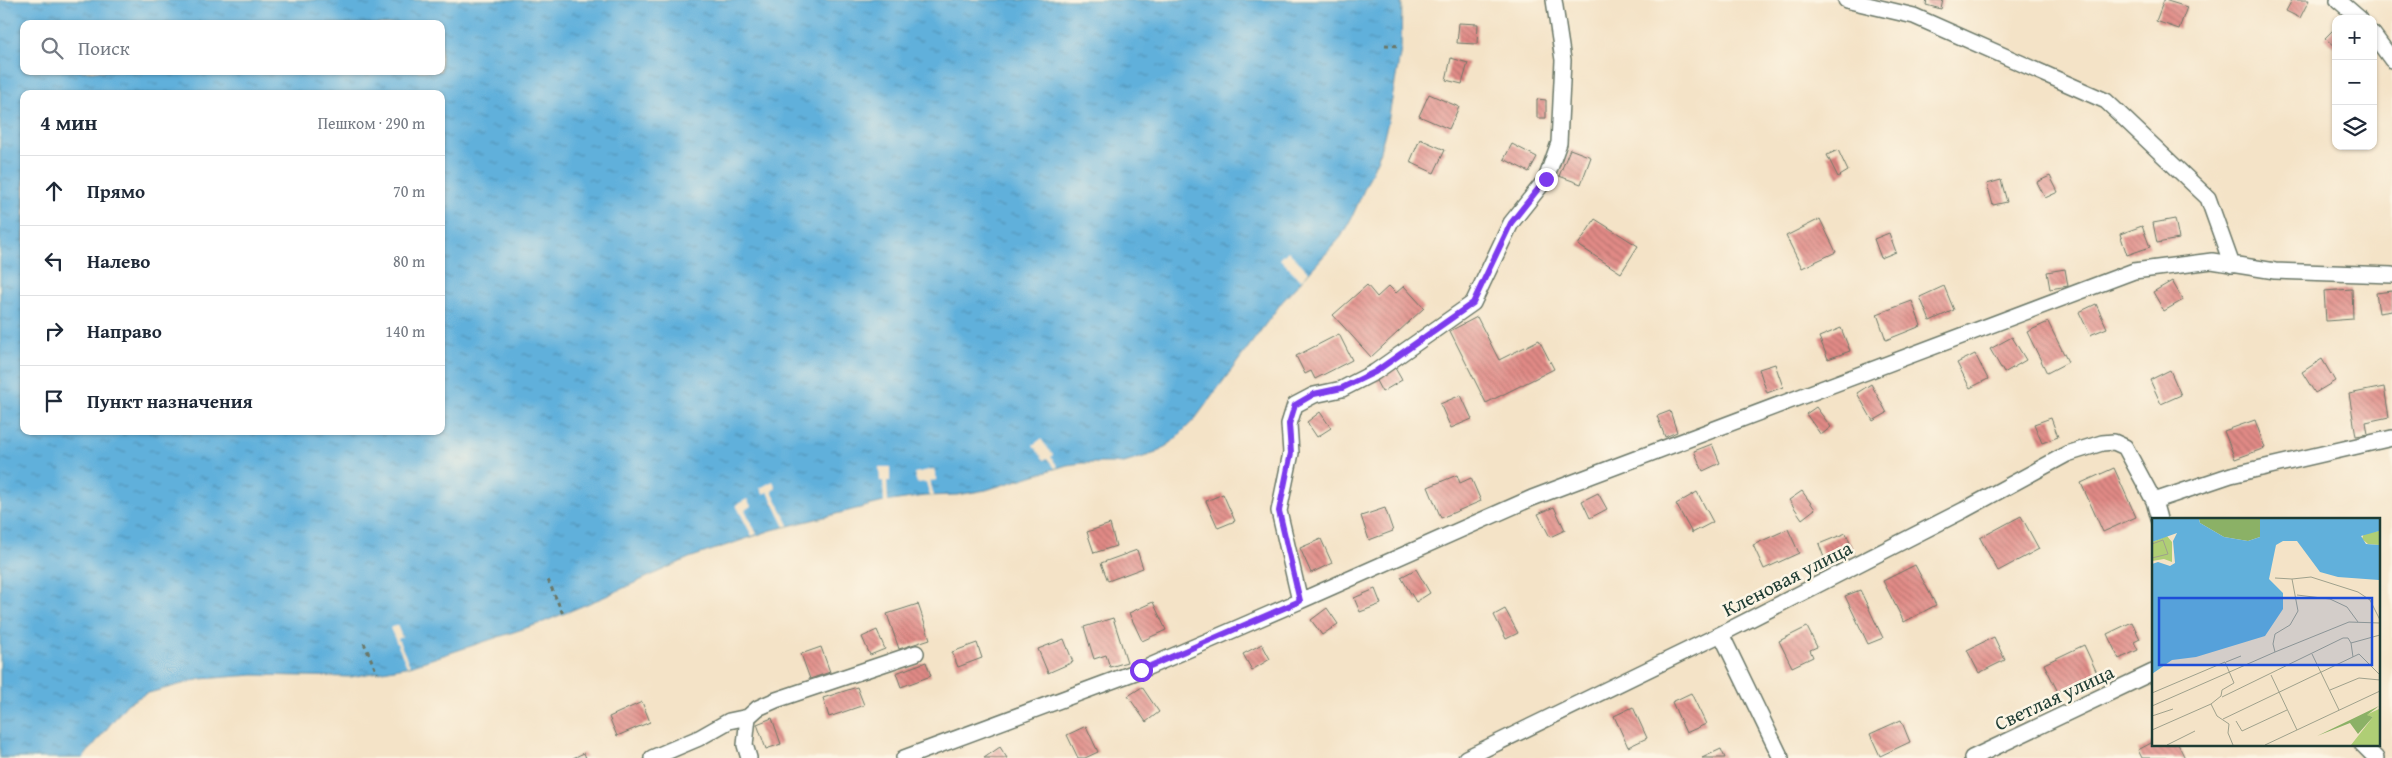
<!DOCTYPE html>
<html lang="ru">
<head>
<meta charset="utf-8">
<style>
  body { margin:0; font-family:"Gentium Book Plus",serif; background:#f6f6f7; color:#1f2937 }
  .controls { position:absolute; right:15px; top:15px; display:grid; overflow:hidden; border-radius:10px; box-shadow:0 1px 4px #0004 }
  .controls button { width:45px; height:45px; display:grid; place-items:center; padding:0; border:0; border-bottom:1px solid #e0e1e3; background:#fff; color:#1f2937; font:25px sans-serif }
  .stop { position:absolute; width:15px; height:15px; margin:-11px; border:4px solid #7c3aed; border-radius:50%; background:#fff }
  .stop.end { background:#7c3aed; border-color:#fff; box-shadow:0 1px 5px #0008 }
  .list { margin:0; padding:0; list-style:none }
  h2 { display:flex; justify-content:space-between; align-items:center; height:65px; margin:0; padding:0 20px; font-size:21px }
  h2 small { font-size:16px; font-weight:400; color:#747a83 }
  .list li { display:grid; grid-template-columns:32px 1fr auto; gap:15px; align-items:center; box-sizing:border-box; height:70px; padding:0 20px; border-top:1px solid #e0e1e3 }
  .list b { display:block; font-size:19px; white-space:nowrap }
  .list em { font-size:16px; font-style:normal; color:#747a83 }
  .icon { flex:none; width:28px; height:28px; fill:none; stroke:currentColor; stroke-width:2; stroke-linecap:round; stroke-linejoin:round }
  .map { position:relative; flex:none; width:2392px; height:758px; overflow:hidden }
  .search { position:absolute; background:#fff; box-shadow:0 1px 4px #0004; left:20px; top:20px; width:425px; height:55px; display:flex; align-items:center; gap:12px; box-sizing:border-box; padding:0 18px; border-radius:10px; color:#747a83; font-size:19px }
  .panel { position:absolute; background:#fff; box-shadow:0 1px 4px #0004; left:20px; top:90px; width:425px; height:345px; border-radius:10px }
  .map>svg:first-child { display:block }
  .water { fill:url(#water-ripples); stroke:#407688; fill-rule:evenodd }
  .pier { fill:#f4e3c7 }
  .building { fill:url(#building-back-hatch) }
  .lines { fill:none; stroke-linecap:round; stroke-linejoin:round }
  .street-casing { stroke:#6a7767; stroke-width:18 }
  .path { stroke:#6a7767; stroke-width:3; stroke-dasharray:4 4; stroke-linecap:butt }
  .street { stroke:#fff; stroke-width:15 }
  .route { stroke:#7c3aed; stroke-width:6 }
  .labels { text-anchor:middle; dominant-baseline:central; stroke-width:5; stroke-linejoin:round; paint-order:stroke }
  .street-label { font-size:20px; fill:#1f3d34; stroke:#fcf5e5 }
  .inset-road { fill:none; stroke:#9fa18c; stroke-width:1 }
  .view { fill:#1d4ed8; fill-opacity:0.15; stroke:#1d4ed8; stroke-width:2.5 }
  .inset-edge { fill:none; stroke:#1f3d34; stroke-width:2.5 }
</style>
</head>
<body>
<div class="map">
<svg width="2392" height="758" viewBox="0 0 2392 758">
  <defs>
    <pattern id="water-ripples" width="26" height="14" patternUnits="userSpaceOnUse" patternTransform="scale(1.25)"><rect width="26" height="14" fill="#61b0db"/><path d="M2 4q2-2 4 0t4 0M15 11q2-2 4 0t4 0" fill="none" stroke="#4f90b2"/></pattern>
    <pattern id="building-back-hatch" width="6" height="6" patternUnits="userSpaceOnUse" patternTransform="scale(1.25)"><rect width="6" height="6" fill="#e18a86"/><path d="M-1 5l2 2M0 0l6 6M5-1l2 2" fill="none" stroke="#b6726e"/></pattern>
  </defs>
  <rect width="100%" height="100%" fill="#fcf5e5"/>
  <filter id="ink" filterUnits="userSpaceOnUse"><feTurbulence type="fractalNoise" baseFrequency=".02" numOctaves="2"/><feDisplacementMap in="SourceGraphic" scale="10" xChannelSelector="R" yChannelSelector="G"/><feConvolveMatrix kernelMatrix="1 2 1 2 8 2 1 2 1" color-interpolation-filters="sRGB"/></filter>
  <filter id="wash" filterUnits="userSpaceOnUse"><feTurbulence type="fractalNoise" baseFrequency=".0096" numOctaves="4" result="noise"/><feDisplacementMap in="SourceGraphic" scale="20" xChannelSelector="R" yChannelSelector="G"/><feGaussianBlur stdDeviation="1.12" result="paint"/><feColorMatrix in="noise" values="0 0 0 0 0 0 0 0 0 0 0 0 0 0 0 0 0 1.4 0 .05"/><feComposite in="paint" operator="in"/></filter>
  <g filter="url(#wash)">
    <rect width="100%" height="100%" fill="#f4e3c7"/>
    <path class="water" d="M0,0h1402l-1,49 -13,73 -10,36 -26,59 -11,20 -59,65 -87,117 -23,23 -16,11 -32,10h-42l-15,2 -81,25 -29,5 -32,1 -41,6 -112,28 -83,28 -85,39 -63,26 -131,43 -59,11 -98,-2 -52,4 -56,15 -18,10 -44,54h-83zM24,24h417v47h-417zM24,94h417v337h-417z"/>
    <path class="pier" d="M1288,251l21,21 -8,8 -21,-21z
      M1041,439l12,16 -2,2 7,10 -3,1 -8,-10 -3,2 -11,-15z
      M879,467h11v14h-3l1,21h-4l-1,-21h-3z
      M934,469l3,11 -7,1 4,15h-4l-4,-14 -9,1 -3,-10z
      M773,481l3,7 -4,3 17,34 -4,2 -17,-35 -5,2 -3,-6z
      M747,499l4,7 -6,4 12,24 -5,2 -16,-31z
      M397,625l5,12 -4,2 12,27h-3l-17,-38z"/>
    <g id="blocks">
      <path class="building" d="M1927,0h16l-2,9 -15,-4z
        M2164,0l23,7 -8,22 -23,-8z
        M2292,0h17l-9,18 -14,-7z
        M1459,23l19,1 -1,20 -20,-1z
        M2336,27v21l-11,-10z
        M1451,58l17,5 -6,21 -16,-4z
        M1429,94l30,13 -10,22 -30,-13z
        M1537,99l9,1v18h-9z
        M1420,139l25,11 -11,23 -24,-11z
        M1512,144l25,13 -8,15 -25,-13z
        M1570,149l21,8 -10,27 -22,-8z
        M1838,150l10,21 -10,6 -11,-22z
        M2050,176l8,16 -13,6 -8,-16z
        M2001,180l6,22 -14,3 -6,-21z
        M1595,219l43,27 -17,27 -43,-28z
        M1820,219l16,33 -34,16 -16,-32z
        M2175,219l4,20 -22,4 -4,-20z
        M2142,226l8,21 -23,8 -7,-21z
        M1889,233l7,19 -15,6 -7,-19z
        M2065,269l3,17 -18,3 -3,-17z
        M2172,281l11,19 -19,11 -11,-19z
        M1367,285l10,12 12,-11 7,7 8,-7 20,22 -53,49 -38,-42z
        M1944,286l10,24 -24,11 -10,-24z
        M2352,289l1,30 -27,2 -2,-30z
        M2392,291v20l-13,2 -3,-20z
        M1912,301l9,25 -35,14 -9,-26z
        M2096,304l11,24 -17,7 -11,-23z
        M1477,317l22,43 40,-20 15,29 -68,34 -36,-72z
        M2048,322l20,40 -21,11 -20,-41z
        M1841,328l9,23 -22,8 -9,-22z
        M1339,334l13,26 -37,19 -4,-8 -6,3 -9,-18z
        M2012,337l14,23 -22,13 -14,-24z
        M1975,354l13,25 -18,9 -13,-25z
        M2322,359l13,22 -20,12 -13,-21z
        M1775,364l8,23 -16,6 -8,-24z
        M1395,368l7,12 -20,12 -7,-13z
        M2170,370l11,25 -20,9 -11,-24z
        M1871,384l16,29 -14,8 -16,-28z
        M2384,387l5,30 -23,5 2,12 -12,2 -7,-42z
        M1461,395l11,24 -21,9 -11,-24z
        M1816,407l15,20 -10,8 -15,-21z
        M1670,411l7,21 -12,5 -8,-21z
        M1320,412l11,16 -14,9 -10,-15z
        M2051,418l7,19 -16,6 -8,-19z
        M2255,420l10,28 -30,11 -11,-28z
        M1712,444l8,19 -17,8 -9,-20z
        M2114,468l22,49 -33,15 -22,-49z
        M1457,475l3,8 11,-5 10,23 -40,17 -13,-31z
        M1802,491l13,18 -13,10 -13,-19z
        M1697,492l16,30 -21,11 -16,-29z
        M1598,493l9,16 -17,9 -8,-17z
        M1223,494l12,27 -17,7 -12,-27z
        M1554,507l11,23 -15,7 -12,-23z
        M1385,508l8,23 -24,9 -8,-24z
        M2021,516l18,33 -41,22 -18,-33z
        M1110,524l6,22 -22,7 -7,-21z
        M1788,529l11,24 -35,16 -11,-24z
        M1846,533l8,20 -28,10 -7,-19z
        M1321,539l11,24 -21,10 -11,-25z
        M1137,550l6,18 -35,13 -7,-18z
        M1915,565l21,40 -32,17 -21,-41z
        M1416,569l14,24 -14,9 -15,-25z
        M1375,589l6,15 -21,8 -6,-14z
        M1860,590l23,48 -15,6 -23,-48z
        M1153,602l13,28 -24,11 -13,-28z
        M918,604l12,35 -31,10 -12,-35z
        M1327,608l11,16 -16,11 -11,-15z
        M1505,609l13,24 -12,6 -12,-24z
        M1113,618l14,44 -17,5 -4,-12 -12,4 -10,-32z
        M2132,622l8,17 -6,3 4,8 -19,9 -12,-25z
        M1807,627l10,20 -7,3 3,7 -21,10 -13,-26z
        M877,630l8,19 -15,6 -8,-18z
        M1994,637l11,23 -26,13 -12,-23z
        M1064,639l9,23 -25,11 -10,-24z
        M977,643l5,15 -24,9 -6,-15z
        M1262,644l8,15 -18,11 -9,-16z
        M2084,645l13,28 -39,19 -14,-28z
        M821,647l9,25 -20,7 -9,-25z
        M926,662l5,14 -30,11 -5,-14z
        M857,687l7,18 -35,12 -6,-19z
        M1142,687l17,25 -13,10 -18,-26z
        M1691,693l15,31 -20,9 -14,-31z
        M642,702l8,20 -33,14 -8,-19z
        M1633,707l14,31 -19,9 -14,-31z
        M772,718l9,26 -15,5 -9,-25z
        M1901,720l9,22 -30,14 -10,-22z
        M1086,726l12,26 -13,6h-7l-11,-23z
        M2153,742v2h25l7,14h-43l-4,-8z
        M1000,747l7,11h-23z
        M1721,749l4,9h-23z
        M584,753l2,5h-13z"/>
    </g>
  </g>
  <g filter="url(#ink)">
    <use href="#blocks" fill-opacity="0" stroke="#6a7767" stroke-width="1"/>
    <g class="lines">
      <g class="street-casing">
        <path id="street" d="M1554,0l9,60 -4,83 -13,36 -35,44 -38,80 -98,69 -33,17 -28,6 -19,10 -6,19 2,29 -12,58 21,90 232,-103 602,-227 78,-10 63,10 117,4
          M1846,0l68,16 192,85 102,97 24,67
          M2338,0l22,19
          M2373,34l19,26
          M2159,519l-5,-18 77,-26 161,-37
          M1721,634l60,124
          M748,717l10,-9 18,-8 140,-47
          M2362,744l14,14
          M652,758l47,-20 30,-17 19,-4 -3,28 4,13
          M904,758l237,-88 159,-69
          M1466,758l255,-124 243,-124 103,-56 35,-11 12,-1 11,5 29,54
          M1972,758l181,-86"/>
      </g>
      <path class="path" d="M1385,45l16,1
        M548,580l15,34
        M364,643l13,30"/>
      <use href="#street" class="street"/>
    </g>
  </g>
  <g class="lines" filter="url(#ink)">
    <path class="route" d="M1141,670l159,-69 -21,-90 12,-58 -2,-29 6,-19 19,-11 28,-6 33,-16 98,-69 38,-80 35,-44"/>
  </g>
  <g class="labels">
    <g class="street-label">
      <text transform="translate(1787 578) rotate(-27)">Кленовая улица</text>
      <text transform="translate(2054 697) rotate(-25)">Светлая улица</text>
    </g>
  </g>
  <g transform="translate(2152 518)">
    <rect width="228" height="228" fill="#f4e3c7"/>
    <path d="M227,191v36h-28l22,-28 -7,-2z" fill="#afce75"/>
    <path d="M52,0h56v19l-12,4 -24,-4 -24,-14 -1,-4zM227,188l-12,9 6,2 -15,17 -8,-11 -33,13z" fill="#8bb166"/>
    <path d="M227,13v14l-11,-1 -6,-5 2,-6zM15,18l5,6v20l-8,-3 -12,2v-19z" fill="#afce75"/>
    <path d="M0,0h52l-5,1 1,4 24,14 24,4 12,-4v-19h119v13l-18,5 5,8 13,1v35l-41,-3 -18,-5 -23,-31h-14l-7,4 -7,34 14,14v16l-18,27 -69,21 -24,3 -20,14v-110l6,-2 12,4 5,-3 -2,-22 4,-8 -25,9z" fill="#61b0db"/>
    <path class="inset-road" d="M0,26l11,-4 5,14 -16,4M123,60l17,1M145,77l33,4 17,8 11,15M228,102l-10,-20 -12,-8 -47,-15 -19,2 6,32 -8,14 -15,9 -2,10 2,8 74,-30 31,1M160,136l27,56M201,139l-2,-14 29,-8M74,144l15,-6M119,157l26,55M178,172l29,-12 21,2M0,175l73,-31 9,21 -12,7 -1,6 -10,8 -59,26M70,179l121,-59h5l3,5M59,186l6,12 12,8 -1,9 5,12M0,188l123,-54M0,198l21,-7M71,201l136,-65 21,21M84,203l6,10 45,-21M15,227l28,-14M113,227l115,-54"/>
    <path class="view" d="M7,80h213v67h-213z"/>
    <rect width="228" height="228" class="inset-edge"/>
  </g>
</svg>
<div class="controls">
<button>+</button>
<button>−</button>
<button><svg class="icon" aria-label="layers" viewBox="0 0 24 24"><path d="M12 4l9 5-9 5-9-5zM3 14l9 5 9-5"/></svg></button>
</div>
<div class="stop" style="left:1141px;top:670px"></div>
<div class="stop end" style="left:1546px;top:179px"></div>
<div class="search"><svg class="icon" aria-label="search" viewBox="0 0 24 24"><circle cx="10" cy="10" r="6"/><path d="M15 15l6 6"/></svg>Поиск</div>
<section class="panel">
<h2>4 мин<small>Пешком · 290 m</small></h2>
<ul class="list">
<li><svg class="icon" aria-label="ahead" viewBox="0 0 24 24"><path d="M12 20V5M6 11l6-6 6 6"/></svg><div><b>Прямо</b></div><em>70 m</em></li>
<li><svg class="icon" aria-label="left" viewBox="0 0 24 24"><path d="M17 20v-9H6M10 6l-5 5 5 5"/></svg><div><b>Налево</b></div><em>80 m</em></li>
<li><svg class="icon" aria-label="right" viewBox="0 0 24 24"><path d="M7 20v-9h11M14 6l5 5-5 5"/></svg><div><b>Направо</b></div><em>140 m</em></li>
<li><svg class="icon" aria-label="arrive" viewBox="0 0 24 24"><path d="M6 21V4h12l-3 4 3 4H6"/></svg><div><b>Пункт назначения</b></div></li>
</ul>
</section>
</div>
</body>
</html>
